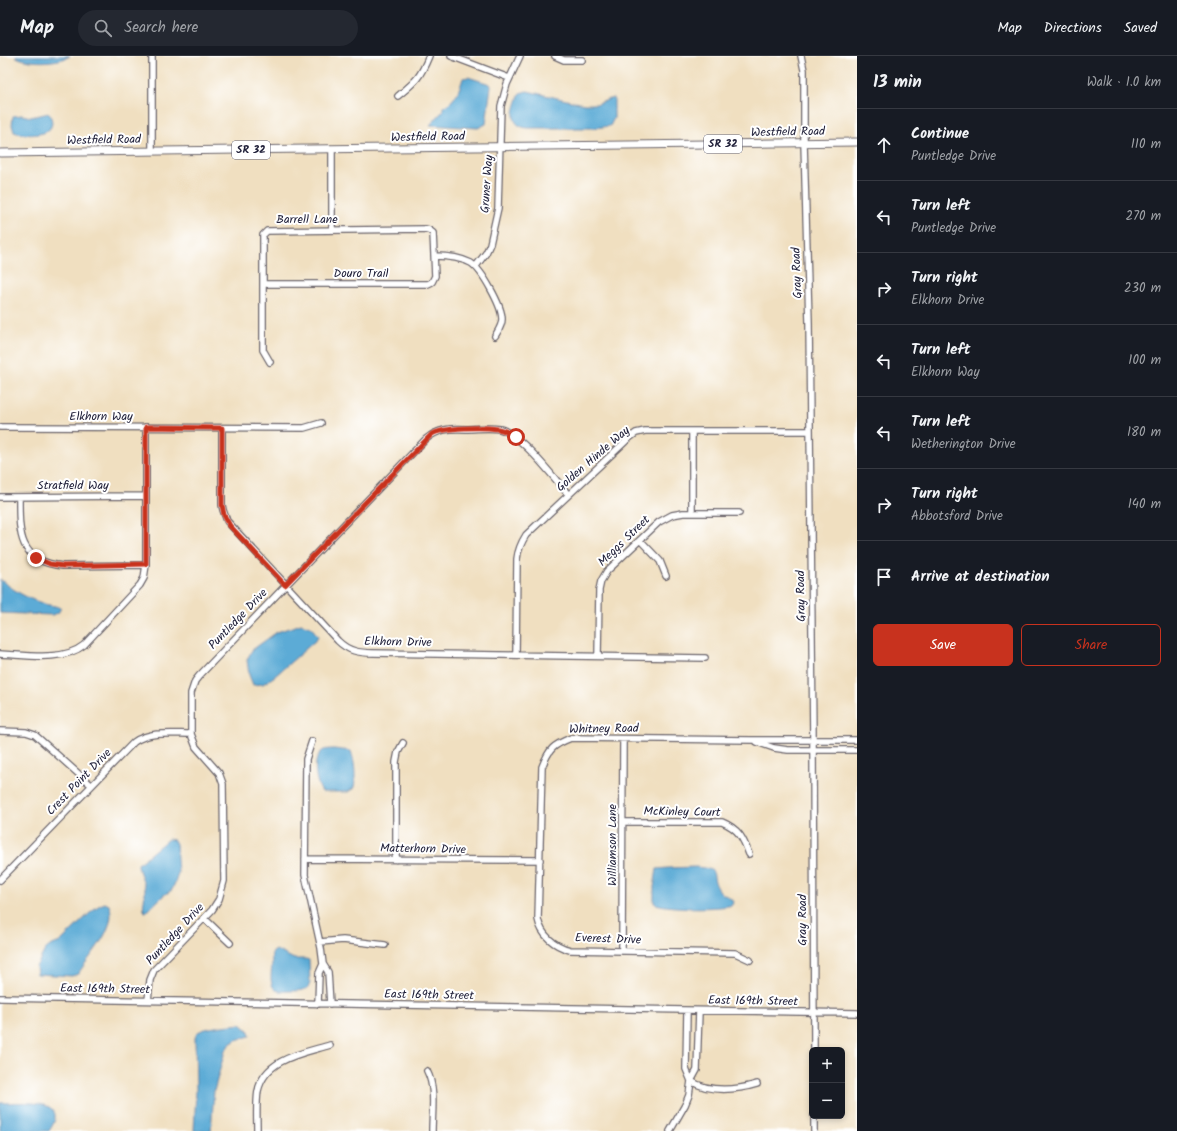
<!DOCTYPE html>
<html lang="en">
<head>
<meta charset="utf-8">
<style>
  body { margin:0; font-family:Kalam,sans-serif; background:#242831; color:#f1f3f6 }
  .controls { position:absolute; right:12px; bottom:12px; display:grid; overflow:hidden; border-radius:6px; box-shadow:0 2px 6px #0003 }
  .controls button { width:36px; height:36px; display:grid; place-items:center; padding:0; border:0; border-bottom:1px solid #363941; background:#171b24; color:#f1f3f6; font:20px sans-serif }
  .stop { position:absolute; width:12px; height:12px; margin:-9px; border:3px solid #c8321e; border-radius:50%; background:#fff }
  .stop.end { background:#c8321e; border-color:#fff; box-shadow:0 1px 4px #0008 }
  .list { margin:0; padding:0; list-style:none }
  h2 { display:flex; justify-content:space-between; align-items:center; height:52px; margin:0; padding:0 16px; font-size:17px }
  h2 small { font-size:13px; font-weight:400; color:#9ea1a6 }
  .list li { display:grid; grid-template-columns:26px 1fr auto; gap:12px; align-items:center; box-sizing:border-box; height:72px; padding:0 16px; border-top:1px solid #363941 }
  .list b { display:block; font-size:15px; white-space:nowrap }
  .list p { margin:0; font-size:13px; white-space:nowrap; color:#9ea1a6 }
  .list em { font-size:13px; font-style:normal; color:#9ea1a6 }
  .actions { display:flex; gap:8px; padding:12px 16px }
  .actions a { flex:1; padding:9px 0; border:1px solid #c8321e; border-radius:6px; text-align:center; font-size:14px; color:#c8321e }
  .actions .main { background:#c8321e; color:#fff }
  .icon { flex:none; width:22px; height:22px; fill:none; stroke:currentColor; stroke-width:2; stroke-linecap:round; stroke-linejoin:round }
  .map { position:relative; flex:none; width:857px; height:1075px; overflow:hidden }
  header { display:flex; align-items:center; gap:24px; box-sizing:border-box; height:56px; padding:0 20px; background:#171b24; border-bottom:1px solid #363941 }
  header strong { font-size:19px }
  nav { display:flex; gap:22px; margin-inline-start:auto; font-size:14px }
  .search { width:280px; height:36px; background:#242831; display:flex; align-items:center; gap:10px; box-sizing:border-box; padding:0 14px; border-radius:22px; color:#9ea1a6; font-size:15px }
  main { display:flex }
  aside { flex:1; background:#171b24 }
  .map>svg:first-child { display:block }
  .water { fill:#5cabd6; stroke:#3f6688 }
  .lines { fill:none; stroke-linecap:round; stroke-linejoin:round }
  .minor-casing { stroke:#6a646a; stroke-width:8 }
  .major-casing { stroke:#6a646a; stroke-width:9 }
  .minor { stroke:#fff; stroke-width:5.5 }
  .major { stroke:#fff; stroke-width:7 }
  .route { stroke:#c8321e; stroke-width:5 }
  .labels { text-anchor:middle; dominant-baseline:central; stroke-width:4; stroke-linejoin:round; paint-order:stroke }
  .shield { fill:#fff; stroke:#646476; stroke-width:1 }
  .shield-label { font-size:11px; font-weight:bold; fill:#22223b }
  .street-label { font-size:12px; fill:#22223b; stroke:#fff }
</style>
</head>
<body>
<header>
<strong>Map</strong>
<div class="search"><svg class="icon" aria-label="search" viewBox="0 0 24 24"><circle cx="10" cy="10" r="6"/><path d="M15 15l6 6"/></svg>Search here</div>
<nav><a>Map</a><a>Directions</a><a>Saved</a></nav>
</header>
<main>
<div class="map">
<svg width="857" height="1075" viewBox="0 0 857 1075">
  <rect width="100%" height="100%" fill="#fff"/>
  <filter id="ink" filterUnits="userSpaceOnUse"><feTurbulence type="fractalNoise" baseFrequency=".025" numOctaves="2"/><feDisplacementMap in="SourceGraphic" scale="8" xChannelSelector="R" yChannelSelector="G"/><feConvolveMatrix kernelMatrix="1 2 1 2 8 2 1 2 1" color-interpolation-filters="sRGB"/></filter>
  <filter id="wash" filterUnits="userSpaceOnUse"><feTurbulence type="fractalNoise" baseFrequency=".012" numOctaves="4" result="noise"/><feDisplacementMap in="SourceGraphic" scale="16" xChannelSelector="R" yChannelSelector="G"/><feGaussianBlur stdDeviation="0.9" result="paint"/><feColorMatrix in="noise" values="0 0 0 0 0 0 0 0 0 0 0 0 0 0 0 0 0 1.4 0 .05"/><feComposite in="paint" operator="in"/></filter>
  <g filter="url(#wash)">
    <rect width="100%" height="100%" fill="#f0dfc0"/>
    <path class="water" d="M15,0h55c-11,7 -44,8 -55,0z
      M468,21l22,7 1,2 -5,38 -8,4 -48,-3 13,-14v-4c11,-4 17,-18 20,-29z
      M527,35l57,13h13l16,-6 1,1v19l-4,8 -16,2h-68c-19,-4 -11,-21 -6,-35z
      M49,57c13,24 -21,24 -35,19l-2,-7 1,-9 9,-1 9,2z
      M0,523c13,11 26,19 42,24 6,3 14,2 19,5l-3,5 -6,2 -52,-2z
      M301,568l10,3 7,9 -2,4 -41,36 -12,8 -10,1 -4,-10 -2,-15 5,-10 25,-18z
      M334,693l17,2c4,12 5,25 3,37l-6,4h-26c-7,-10 -11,-36 2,-42 3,-1 8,-1 10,-1z
      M168,783l6,1 2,4 2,29 -2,7 -4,10 -8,5 -18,17h-1c-4,-7 1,-15 0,-23 -1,-9 -7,-17 -7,-25z
      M695,811c28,2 13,7 24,23 4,6 11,6 14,12l-1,3c-11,4 -68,4 -78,-2v-16l3,-18 11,-1z
      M105,847l4,2c10,21 -20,51 -31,69l-6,2 -35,-2 -1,-7 9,-17 5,-4 10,-4 34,-33 6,-4z
      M276,894l18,9h12l3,1 1,23 -2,5c-6,3 -12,3 -19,3 -4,0 -9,1 -13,-1 -8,-5 -4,-20 -4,-27 0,-3 -1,-6 0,-10z
      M241,968l8,7 1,5 -14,4 -7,5 -4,6 -11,40 -3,40h-17l2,-40 -1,-53c1,-3 2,-6 5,-7 7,-4 32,-6 41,-7z
      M0,1047c20,0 73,-6 49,28h-49z"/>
  </g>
  <g filter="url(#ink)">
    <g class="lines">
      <g class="minor-casing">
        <path id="minor" d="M152,0v95
          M451,0l58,22
          M555,0l9,4h18
          M801,0l3,14v73l5,179 4,418 1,310
          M398,40c18,-15 22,-18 31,-40
          M332,93v81
          M435,200c13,0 24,1 36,7 11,7 31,43 31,56 0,7 -4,12 -7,17
          M476,210l10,-13 4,-9 8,-36 3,-102 6,-22 13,-28
          M263,228h165l4,-2 3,-6 -2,-43 -4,-3 -4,-1 -158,2 -4,4v115l7,12
          M0,371l304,1 17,-5
          M222,372v77l1,5 4,11 111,120c10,10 21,12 35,12l332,5
          M0,441l146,-1
          M19,441c0,36 -1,65 44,69l83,-1
          M692,457v-82
          M640,484l20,21 6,15
          M0,598c26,1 63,8 84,-9l56,-60 4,-7 2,-13v-138
          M516,599l1,-96c1,-10 4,-16 9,-24l102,-96 8,-6 9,-2h165
          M598,600l1,-66 2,-9 6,-10 52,-49 13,-7 11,-2h56
          M0,675l26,1 9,3 56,50
          M312,685l-6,18 -1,116 16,73 2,16 -4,9 -1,31
          M757,686l17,6 14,2h69
          M623,766h99c17,7 21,16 27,32
          M305,803l235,1
          M396,804v-98l2,-10 5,-9
          M0,824l134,-138c16,-11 38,-8 57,-8
          M204,862l26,25
          M320,886l23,-2 42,5
          M622,895l1,-212
          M750,904l-15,-7 -165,-3c-16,-4 -29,-15 -32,-31l4,-152c7,-18 11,-22 29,-29l180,2h106
          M323,908l5,8 2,32
          M0,942l857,15
          M148,945l2,-21 4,-10 58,-60 7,-11 5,-18 -1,-97 -4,-11 -23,-26 -5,-13v-41l4,-12 4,-5 227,-237c12,-10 24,-11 40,-10 11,0 23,-2 34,0 21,5 53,48 68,65
          M687,955l-1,58 5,12
          M427,1015c9,17 5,41 5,60
          M691,1025c18,12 47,9 66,3
          M814,1060v15
          M257,1075c0,-13 -1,-27 1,-40 7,-33 46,-38 72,-46
          M670,1075l15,-26 4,-10 2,-14 6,-11 2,-59"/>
      </g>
      <g class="major-casing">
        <path id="major" d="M0,97l857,-11"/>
      </g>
      <use href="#minor" class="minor"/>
      <use href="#major" class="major"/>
    </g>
  </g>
  <g class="lines" filter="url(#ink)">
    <path class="route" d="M36,502l14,6 13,2 83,-2v-137l76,1v77l2,10 6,11 55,59 147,-151c13,-7 51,-7 66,-5 6,1 12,4 18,8"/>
  </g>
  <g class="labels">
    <g class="shield">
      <rect x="704" y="79" width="38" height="18" rx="3"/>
      <rect x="232" y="85" width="38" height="18" rx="3"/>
    </g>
    <g class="shield-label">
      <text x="723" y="88">SR 32</text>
      <text x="251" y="94">SR 32</text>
    </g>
    <g class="street-label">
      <text transform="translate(788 76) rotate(-1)">Westfield Road</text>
      <text transform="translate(428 81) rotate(-1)">Westfield Road</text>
      <text transform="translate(104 84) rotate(-1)">Westfield Road</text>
      <text transform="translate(487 128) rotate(-86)">Gruner Way</text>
      <text x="307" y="163">Barrell Lane</text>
      <text x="361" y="217">Douro Trail</text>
      <text transform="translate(797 217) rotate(-92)">Gray Road</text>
      <text x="101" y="360">Elkhorn Way</text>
      <text transform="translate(593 403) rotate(-41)">Golden Hinde Way</text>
      <text x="73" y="429">Stratfield Way</text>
      <text transform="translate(624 485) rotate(-44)">Meggs Street</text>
      <text transform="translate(801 540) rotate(-91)">Gray Road</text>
      <text transform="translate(238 563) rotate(-46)">Puntledge Drive</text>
      <text transform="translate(398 586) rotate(1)">Elkhorn Drive</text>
      <text transform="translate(604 673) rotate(-1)">Whitney Road</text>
      <text transform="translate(79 726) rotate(-46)">Crest Point Drive</text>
      <text transform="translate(682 756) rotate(1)">McKinley Court</text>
      <text transform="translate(612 789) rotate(-90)">Williamson Lane</text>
      <text transform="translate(423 793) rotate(1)">Matterhorn Drive</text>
      <text transform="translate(802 864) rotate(-90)">Gray Road</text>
      <text transform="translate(175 878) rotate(-47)">Puntledge Drive</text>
      <text transform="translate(608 883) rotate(2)">Everest Drive</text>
      <text transform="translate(105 933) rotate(1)">East 169th Street</text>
      <text transform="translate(429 939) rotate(1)">East 169th Street</text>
      <text transform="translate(753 945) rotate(1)">East 169th Street</text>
    </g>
  </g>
</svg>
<div class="controls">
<button>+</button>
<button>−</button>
</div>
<div class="stop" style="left:516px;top:381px"></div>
<div class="stop end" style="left:36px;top:502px"></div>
</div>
<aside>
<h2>13 min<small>Walk · 1.0 km</small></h2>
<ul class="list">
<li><svg class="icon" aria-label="ahead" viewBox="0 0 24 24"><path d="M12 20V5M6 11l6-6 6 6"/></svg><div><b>Continue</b><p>Puntledge Drive</p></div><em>110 m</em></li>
<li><svg class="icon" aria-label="left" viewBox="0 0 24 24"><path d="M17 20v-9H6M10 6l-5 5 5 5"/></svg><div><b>Turn left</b><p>Puntledge Drive</p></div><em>270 m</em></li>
<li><svg class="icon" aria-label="right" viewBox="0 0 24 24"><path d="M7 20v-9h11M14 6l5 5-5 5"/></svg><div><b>Turn right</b><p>Elkhorn Drive</p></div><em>230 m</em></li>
<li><svg class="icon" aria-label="left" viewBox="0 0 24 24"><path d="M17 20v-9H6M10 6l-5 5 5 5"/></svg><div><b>Turn left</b><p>Elkhorn Way</p></div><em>100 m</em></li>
<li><svg class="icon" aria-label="left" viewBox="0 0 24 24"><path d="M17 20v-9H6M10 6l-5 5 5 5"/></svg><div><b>Turn left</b><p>Wetherington Drive</p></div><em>180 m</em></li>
<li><svg class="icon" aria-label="right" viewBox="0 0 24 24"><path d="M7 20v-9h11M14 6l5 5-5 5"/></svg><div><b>Turn right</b><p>Abbotsford Drive</p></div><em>140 m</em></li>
<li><svg class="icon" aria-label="arrive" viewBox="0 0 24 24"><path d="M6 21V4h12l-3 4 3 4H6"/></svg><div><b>Arrive at destination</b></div></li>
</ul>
<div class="actions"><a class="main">Save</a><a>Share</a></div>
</aside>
</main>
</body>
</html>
